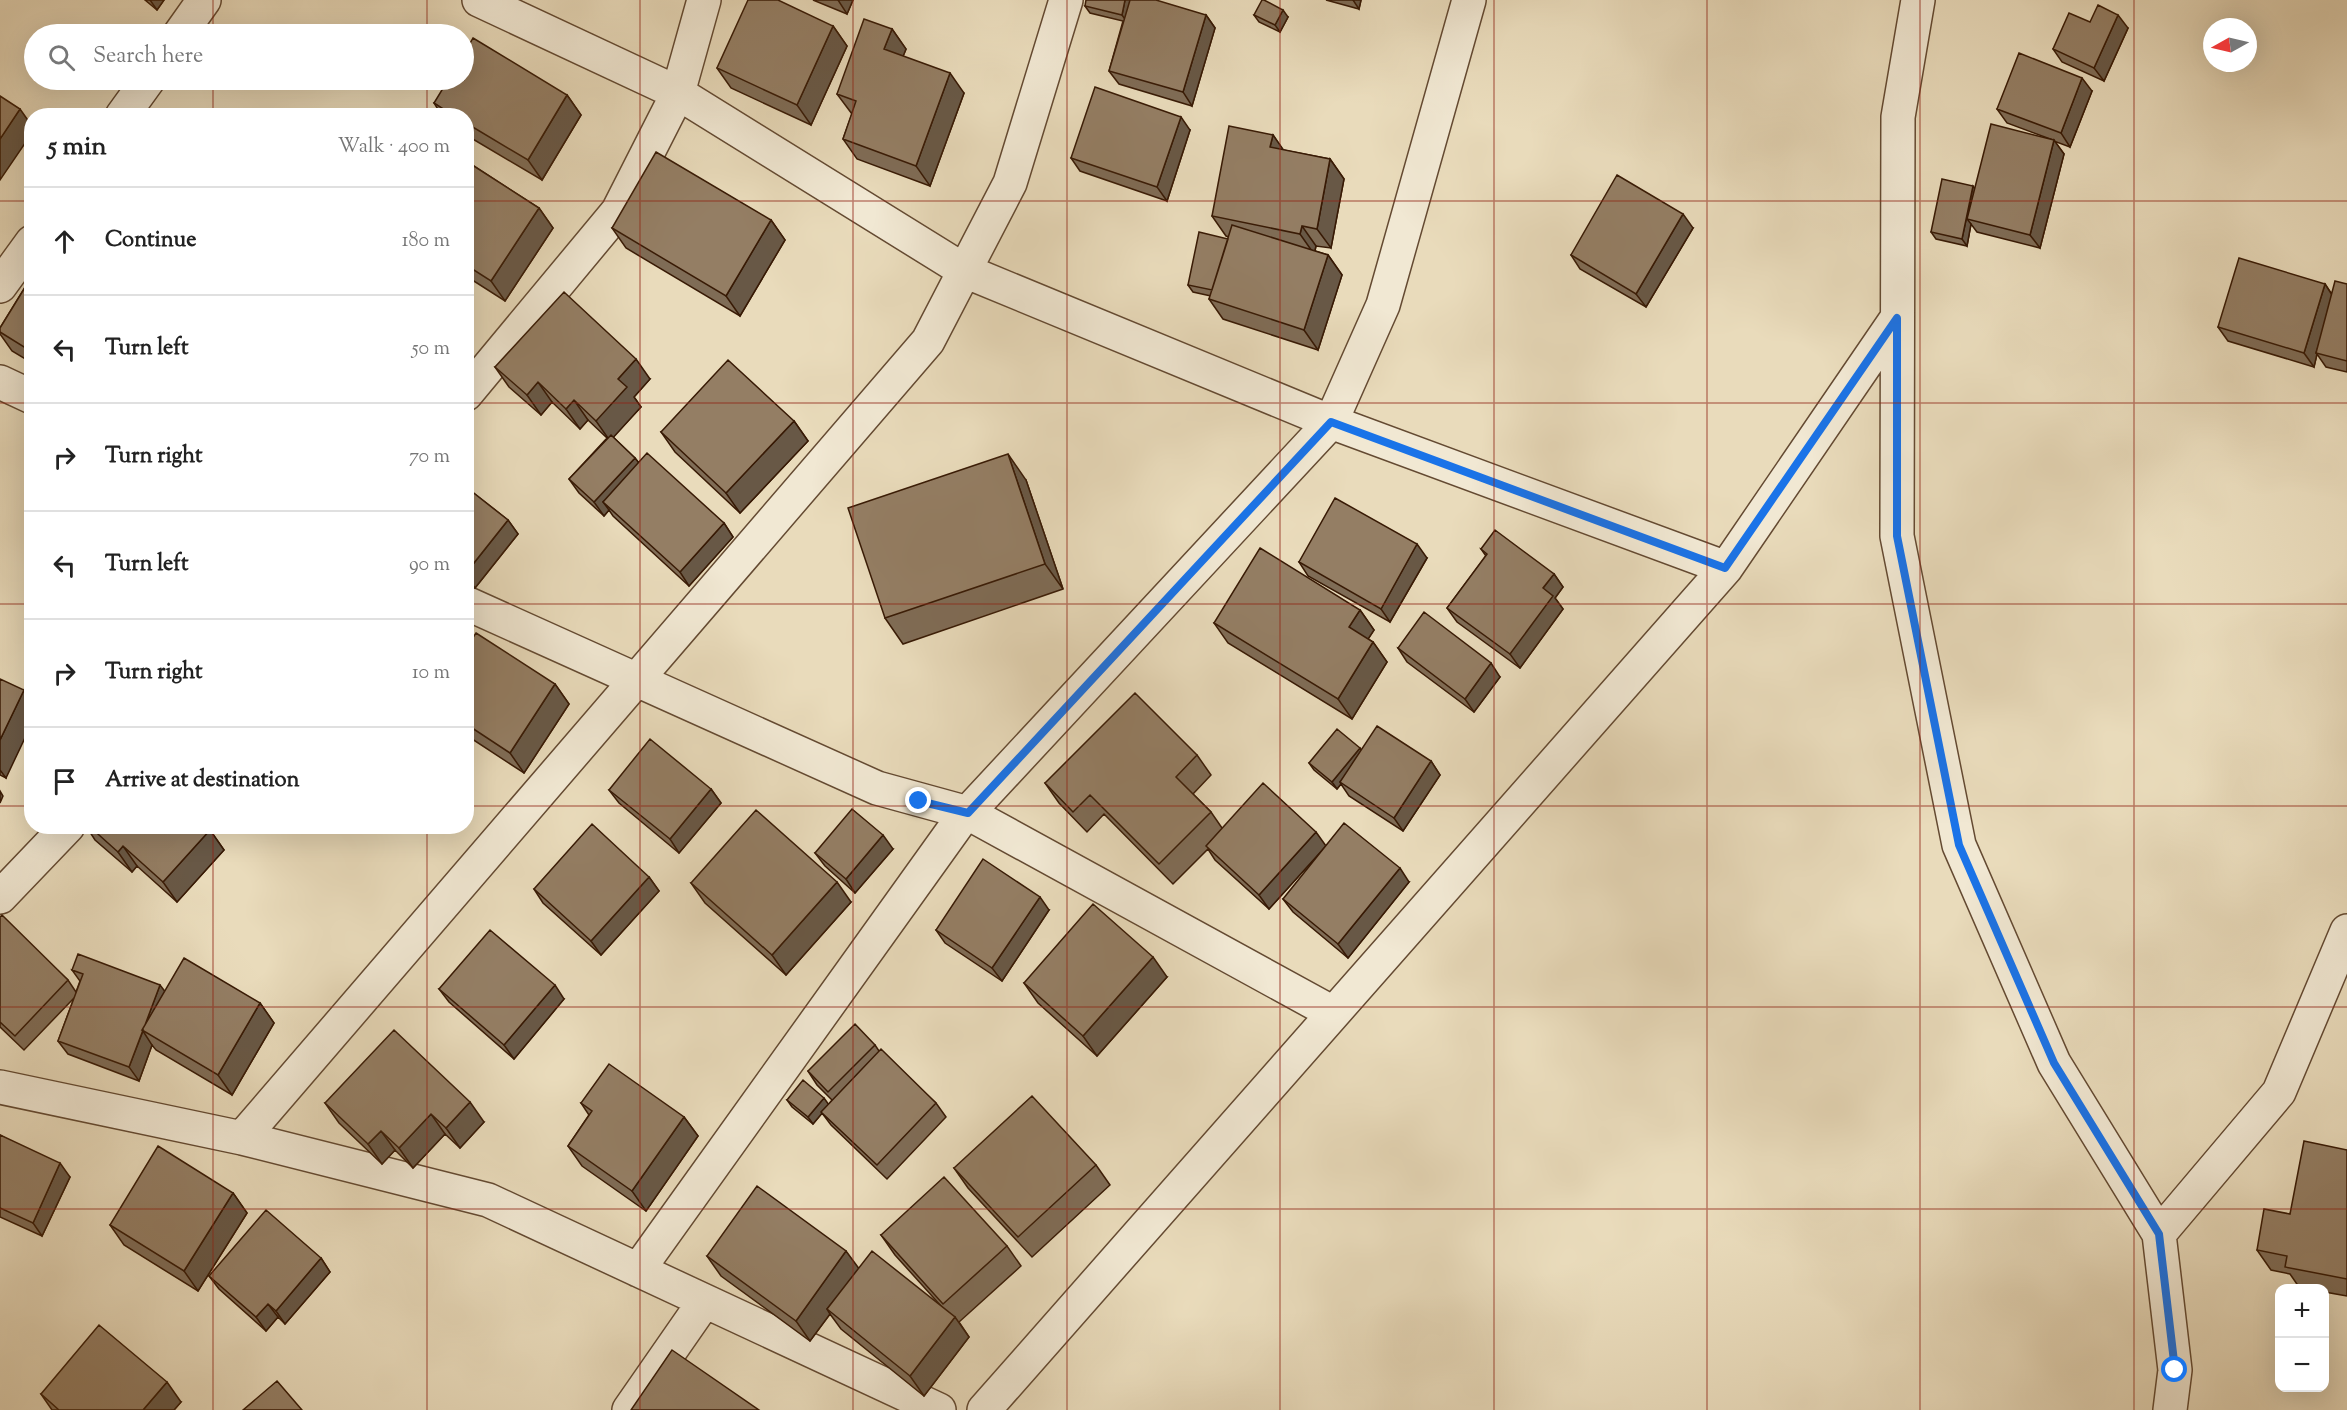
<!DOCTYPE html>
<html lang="en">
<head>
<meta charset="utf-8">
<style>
  body { margin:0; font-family:"Sorts Mill Goudy",serif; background:#f2f2f2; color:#222 }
  .controls { position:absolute; right:18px; bottom:18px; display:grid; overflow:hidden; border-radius:12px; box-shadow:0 6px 24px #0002 }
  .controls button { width:54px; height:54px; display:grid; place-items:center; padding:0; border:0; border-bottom:2px solid #e0e0e0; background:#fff; color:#222; font:30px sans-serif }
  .compass { position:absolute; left:2203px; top:18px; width:54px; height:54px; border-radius:50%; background:#fff; box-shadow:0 6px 24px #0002; rotate:262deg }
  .stop { position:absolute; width:18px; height:18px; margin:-14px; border:4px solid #1a73e8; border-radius:50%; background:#fff }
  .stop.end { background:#1a73e8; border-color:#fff; box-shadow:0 2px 6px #0008 }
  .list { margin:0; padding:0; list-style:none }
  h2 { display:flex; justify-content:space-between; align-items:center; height:78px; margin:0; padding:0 24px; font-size:26px }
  h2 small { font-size:20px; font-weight:400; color:#767676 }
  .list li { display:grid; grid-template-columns:39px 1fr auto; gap:18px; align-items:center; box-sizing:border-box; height:108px; padding:0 24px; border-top:2px solid #e0e0e0 }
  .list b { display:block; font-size:22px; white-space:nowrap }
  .list em { font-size:20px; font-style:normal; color:#767676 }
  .icon { flex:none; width:33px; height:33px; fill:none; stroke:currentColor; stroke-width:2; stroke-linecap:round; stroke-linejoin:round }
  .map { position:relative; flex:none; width:2347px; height:1410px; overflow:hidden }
  .search { position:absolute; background:#fff; box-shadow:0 6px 24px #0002; left:24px; top:24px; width:450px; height:66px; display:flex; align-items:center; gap:15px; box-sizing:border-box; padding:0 21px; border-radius:33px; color:#767676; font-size:22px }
  .panel { position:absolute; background:#fff; box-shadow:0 6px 24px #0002; left:24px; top:108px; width:450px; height:726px; border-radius:24px }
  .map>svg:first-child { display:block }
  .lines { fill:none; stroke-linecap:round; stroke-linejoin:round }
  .street-casing { stroke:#644a32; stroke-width:36 }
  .street { stroke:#f1e8d3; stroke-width:33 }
  .wall { fill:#7f6c56; stroke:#381a05; stroke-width:1.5 }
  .shaded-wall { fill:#685846; stroke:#381a05; stroke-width:1.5 }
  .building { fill:#947e64; stroke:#381a05; stroke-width:1.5 }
  .route { stroke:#1a73e8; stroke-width:8 }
  .grid { fill:none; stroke:#8f2418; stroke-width:1.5; stroke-opacity:0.55 }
</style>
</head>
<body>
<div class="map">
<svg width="2347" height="1410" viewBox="0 0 2347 1410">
  <rect width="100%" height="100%" fill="#e9dbbb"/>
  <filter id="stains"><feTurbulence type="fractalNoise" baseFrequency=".00333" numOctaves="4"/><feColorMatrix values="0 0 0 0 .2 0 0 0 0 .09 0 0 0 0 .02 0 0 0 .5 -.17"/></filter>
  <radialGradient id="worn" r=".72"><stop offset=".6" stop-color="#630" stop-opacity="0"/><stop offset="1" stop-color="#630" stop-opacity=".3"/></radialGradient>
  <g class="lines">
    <g class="street-casing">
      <path id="street" d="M479,0l199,93 287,178 366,151 395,146
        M1918,0l-20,117 -1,419 62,309 95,218 105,171 16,136 -5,40
        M180,34l24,-34
        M122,116l26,-36
        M0,286l32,-44
        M0,382l32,15
        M466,394l152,-183 60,-118 26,-93
        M466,603l411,185 91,25 365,200
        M0,897l68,-71
        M0,1087l242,51 246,62 451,210
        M242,1138l686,-797 82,-158 56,-183
        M2159,1234l120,-142 68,-161
        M638,1270l321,-448 372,-400 52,-117 86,-305
        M629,1410l75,-108
        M984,1410l742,-842 171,-250"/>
    </g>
    <use href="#street" class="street"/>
  </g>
  <path class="wall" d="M145,0h19l-7,10z
    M813,0h40l-6,14z
    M1326,0h35l-2,9z
    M1085,6l121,9 9,13 -23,78 -73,-22 -10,-13 14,-50 -33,-8z
    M1254,15l34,2 -8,15 -21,-10z
    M2090,22l38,6 -24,53 -42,-19 -9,-13z
    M833,26l14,20 -36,79 -80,-37 -14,-20z
    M892,29l14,20 -3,7 61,37 -34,93 -73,-27 -14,-20 9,-25 -15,-20z
    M2092,91l-22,56 -16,-6 10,13 -24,94 -63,-16 -6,-8 -4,22 -31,-7 -5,-7 122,-92 -46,-17 -10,-14z
    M567,95l14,20 -39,65 -76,-45v-19h-24l-8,-13z
    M1190,130l-23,71 -87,-30 -9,-13z
    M1273,135l10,15 47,9 14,20 -13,69 -15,-2 -1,5 13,4 14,20 -24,75 -95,-31 -14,-20 2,-3 -18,-4 -5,-7 40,-46 1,-2 -3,-1 -14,-20z
    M466,161l73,47 14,20 -48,73 -39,-25z
    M771,220l14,20 -45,76 -114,-68 -14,-20z
    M1693,228l-47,79 -66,-38 -9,-14z
    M32,276v87l-20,-12 -12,-17v-6z
    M2325,284l6,9 16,-9v88l-21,-5 -9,-13 -3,13 -86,-26 -10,-14z
    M495,367l155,12 -16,18 7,10 -28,30 22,21 4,5 85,60 9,14 -44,49 -76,-70 -4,-6 -5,6 -25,-23 -10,-14 38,-41 -19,-18 -8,9 -28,-27 -11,13 -32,-28z
    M794,421l14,20 -68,72 -65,-61 -14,-20z
    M1026,480l37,109 -160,55 -18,-26z
    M466,487l42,33 10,14 -43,54 -9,-6z
    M1481,549l73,25 9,13 -8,11 8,11 -43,59 -63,-46 -10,-14 39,-52z
    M1427,558l-37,64 -82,-46 -9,-14z
    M1360,610l14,20 -6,9 5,3 14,20 -35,57 -124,-76 -14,-20z
    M466,648l89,36 14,20 -45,69 -58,-38z
    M1398,648l102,29 -26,35 -67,-50z
    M0,679l6,99 -6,-3z
    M1361,750l70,11 9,14 -37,56 -54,-35 -8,-12 -4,5 -23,-19 -5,-7z
    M1197,755l14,20 -18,19 18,18 11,16 104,18 -57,63 -54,-49 -7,-11 -35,35 -69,-70 -17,18 -28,-29 -14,-20z
    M711,789l10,14 -42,50 -60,-50 -10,-13z
    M86,826h121l3,4 14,20 -47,52 -40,-36 -5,6 -37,-32z
    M893,849l-38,44 -30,-27 -10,-13z
    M649,877l10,14 -58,64 -58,-52 -9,-14z
    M1409,882l-61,76 -55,-46 -10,-13z
    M691,883l160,19 -65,73 -81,-72z
    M1049,910l-47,71 -57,-38 -9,-13z
    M0,917l68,63 8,12 4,-11 -8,-11 93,21 95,12 14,20 -42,72 -76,-45 -4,-5 -13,36 -71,-27 -10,-13 16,-43 -50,52 -24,-23z
    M1167,977l-70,79 -59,-53 -14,-20z
    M439,989l125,10 -50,60 -65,-57z
    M875,1045l4,6 57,52 10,14 -59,62 -56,-54 -9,-12 -9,11 -21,-17 -5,-7 42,4 3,-4 -15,-15 -9,-14z
    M325,1103l159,19 -24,26 -15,-14 -32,34 -18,-18 -13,14 -43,-41z
    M581,1103l103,14 14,19 -52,75 -64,-45 -14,-20 21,-31z
    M0,1135l70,42 -28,59 -42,-19z
    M2347,1150v146l-22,-4v-4h-17l-9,-1 -9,-13 -19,-4 -14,-20z
    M1096,1165l14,20 -78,72 -64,-69 -14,-20z
    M233,1193l14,20 -49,78 -74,-46 -14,-20z
    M881,1235l126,11 14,20 -62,56 10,15 -45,59 -83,-67 -11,-15 -20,27 -89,-65 -14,-20 152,12 82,38 -46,-51z
    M321,1258l9,14 -45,52 -7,-7 -12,14 -47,-42 -10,-13z
    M41,1394l140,8 -7,8h-122z"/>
  <path class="shaded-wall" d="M150,0h14l-7,10z
    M838,0h15l-6,14z
    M1125,0h7l-5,22 -5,-7z
    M1353,0h8l-2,9z
    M1283,10l5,7 -8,15 -5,-7z
    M1206,15l9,13 -23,78 -9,-14z
    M2118,15l10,13 -24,53 -10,-13z
    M833,26l14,20 -36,79 -14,-20z
    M892,29l14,20 -8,20 -14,-20z
    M950,73l14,20 -34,93 -14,-20z
    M2082,78l10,13 -22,56 -9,-14z
    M567,95l14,20 -39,65 -14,-20z
    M20,109l12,17v7l-32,47v-41z
    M1181,117l9,13 -23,71 -10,-14z
    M1273,135l14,20 -17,-8z
    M2054,140l10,14 -24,94 -10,-13z
    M1330,159l14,20 -13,69 -14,-19z
    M1973,186l5,7 -11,26 4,5 -4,22 -5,-7z
    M539,208l14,20 -48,73 -14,-20z
    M1683,214l10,14 -47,79 -10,-13z
    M771,220l14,20 -45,76 -14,-20z
    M1302,226l14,20 -2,8 -14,-20z
    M1328,255l14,20 -24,75 -14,-20z
    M2325,284l9,14 -18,55 1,1 -3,13 -10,-14z
    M636,359l14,20 -16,18 7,10 -31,34 -14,-20 22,-42z
    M538,382l14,20 -11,13 -14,-20z
    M574,400l14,20 -8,9 -14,-20z
    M794,421l14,20 -68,72 -14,-20z
    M1008,454l18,26 37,109 -18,-25z
    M635,458l10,13 -42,31 6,8 -5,6 -10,-14z
    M508,520l10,14 -43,54 -9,-12v-3z
    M724,523l9,14 -44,49 -9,-14z
    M1417,544l10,14 -37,64 -9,-13z
    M1554,574l9,13 -8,11 8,11 -43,59 -10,-14 33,-66z
    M1360,610l14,20 -11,17 -14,-20z
    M1373,642l14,20 -35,57 -14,-20z
    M1491,663l9,14 -26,35 -9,-13z
    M555,684l14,20 -45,69 -14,-20z
    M24,690l8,12v21l-26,55 -6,-8v-30z
    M1360,748l5,7 -25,27 1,2 -4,5 -5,-7z
    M1431,761l9,14 -37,56 -9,-13z
    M711,789l10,14 -42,50 -9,-14z
    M0,791l3,5 -3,7z
    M210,830l14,20 -47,52 -14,-20z
    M1316,832l10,14 -57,63 -10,-14z
    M883,835l10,14 -38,44 -9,-14z
    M123,846l14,20 -5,6 -14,-20z
    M1400,868l9,14 -61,76 -10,-14z
    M649,877l10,14 -58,64 -10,-14z
    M837,882l14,20 -65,73 -14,-20z
    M1040,897l9,13 -47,71 -10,-13z
    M1153,957l14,20 -70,79 -14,-20z
    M160,985l10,13 -27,32z
    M555,985l9,14 -50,60 -10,-14z
    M260,1003l14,20 -42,72 -14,-20z
    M143,1031l9,14 -13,36 -10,-14z
    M824,1098l5,7 -16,19 -5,-7z
    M470,1102l14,20 -24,26 -14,-20z
    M431,1114l14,20 -32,34 -14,-20z
    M684,1117l14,19 -52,75 -14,-20z
    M381,1131l14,19 -13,14 -14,-20z
    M60,1163l10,14 -28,59 -9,-13z
    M233,1193l14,20 -49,78 -14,-20z
    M846,1251l14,19 -33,39 3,5 -20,27 -14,-20z
    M321,1258l9,14 -45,52 -9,-13z
    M268,1304l10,13 -12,14 -10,-14z
    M955,1317l14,20 -45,59 -14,-20z
    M167,1382l14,20 -7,8h-31z"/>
  <path class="building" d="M748,0h30l55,26 -36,79 -80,-37z
    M1086,0h39l-3,15 -37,-9z
    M1130,0h26l50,15 -23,77 -74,-21z
    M1262,0h2l19,10 -8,15 -21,-10z
    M2098,5l20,10 -24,53 -41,-19 16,-36 21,9z
    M864,19l28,10 -8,20 66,24 -34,93 -73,-27 13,-38 -19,-7z
    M473,38l94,57 -39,65 -62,-37v-7h-12l-20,-13 14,-23h16v-26z
    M2019,53l63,25 -21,55 -64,-24z
    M1095,87l86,30 -24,70 -86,-29z
    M0,96l20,13 -20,30z
    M1991,124l63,16 -24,95 -63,-16z
    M1229,126l44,9 -3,12 60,12 -13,70 -15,-3 -2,8 -88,-18z
    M656,152l115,68 -45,76 -114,-68z
    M466,161l73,47 -48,73 -25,-16z
    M1617,175l66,39 -47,80 -65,-39z
    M1942,179l31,7 -11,53 -31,-7z
    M1232,225l96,30 -24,75 -95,-31z
    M1199,232l29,7 -16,51 -24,-5z
    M2239,258l86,26 -21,69 -86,-26z
    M32,276v76l-32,-20v-4z
    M2335,281l12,3v77l-31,-8z
    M564,292l72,67 -18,20 9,8 -31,34 -22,-21 -8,9 -28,-27 -11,13 -32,-28z
    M728,360l66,61 -68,72 -65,-61z
    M611,435l24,23 -41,44 -25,-23z
    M647,453l77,70 -44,49 -77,-70z
    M1008,454l37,110 -160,54 -37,-110z
    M466,487l42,33 -42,53z
    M1335,498l82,46 -36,65 -82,-47z
    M1495,530l59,44 -11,14 10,8 -43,58 -63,-46 40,-54 -6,-5z
    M1260,548l100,62 -11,17 24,15 -35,57 -124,-76z
    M1424,612l67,51 -26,36 -67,-51z
    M476,633l79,51 -45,69 -44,-29v-76z
    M0,679l24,11 -24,50z
    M1135,693l62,62 -21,22 35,35 -52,52 -69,-69 -17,17 -28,-29z
    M1377,726l54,35 -37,57 -54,-36z
    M1337,729l23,19 -28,34 -23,-19z
    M650,739l61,50 -41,50 -61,-49z
    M1263,783l53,49 -57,63 -53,-49z
    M852,809l31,26 -37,44 -31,-26z
    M756,810l81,72 -65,73 -81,-72z
    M1344,823l56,45 -62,76 -55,-45z
    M592,824l57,53 -58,64 -57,-52z
    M89,826h118l3,4 -47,52 -40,-36 -5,6z
    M983,859l57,38 -48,71 -56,-38z
    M1093,904l60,53 -70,79 -59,-53z
    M2,915l66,65 -53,56 -15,-14v-105z
    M490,930l65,55 -51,60 -65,-56z
    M78,954l82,31 -15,40 -3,5h1l-14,37 -71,-26 25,-67 -11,-4z
    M184,958l76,45 -42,72 -76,-45z
    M855,1024l20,21 -47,47 -20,-21z
    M394,1030l76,72 -24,26 -15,-14 -32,34 -18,-17 -13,13 -43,-41z
    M881,1049l55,54 -59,62 -56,-53z
    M609,1064l75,53 -52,74 -64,-45 24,-35 -11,-8z
    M803,1080l21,18 -16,19 -21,-17z
    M1032,1096l64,69 -78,72 -64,-69z
    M0,1135l60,28 -27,60 -33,-15z
    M2304,1141l43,9v129l-62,-12 2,-11 -30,-6 7,-41 26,5z
    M158,1146l75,47 -49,78 -74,-46z
    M944,1177l63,69 -64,58 -62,-69z
    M757,1186l89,65 -50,70 -89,-65z
    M266,1210l55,48 -45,53 -8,-7 -12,13 -47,-41z
    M872,1251l83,66 -45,59 -83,-67z
    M99,1325l68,57 -24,28h-84l-18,-16z
    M672,1350l87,60h-128z
    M277,1381l25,29h-59z"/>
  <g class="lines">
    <path class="route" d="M919,801l49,12 363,-391 394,146 172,-250v218l62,309 95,218 105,171 16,136"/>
  </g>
  <path class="grid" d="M213,0v34M427,0v34M640,0v1410M853,0v1410M1067,0v1410M1280,0v1410M1494,0v1410M1707,0v1410M1920,0v1410M2134,0v1410M213,80v36M427,80v36M0,201h32M466,201h1881M0,403h32M466,403h1881M0,604h32M466,604h1881M0,806h32M466,806h1881M213,826v584M427,826v584M0,1007h2347M0,1209h2347"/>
  <rect width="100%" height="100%" filter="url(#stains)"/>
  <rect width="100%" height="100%" fill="url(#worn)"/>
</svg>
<div class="controls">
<button>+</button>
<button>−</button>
</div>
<svg class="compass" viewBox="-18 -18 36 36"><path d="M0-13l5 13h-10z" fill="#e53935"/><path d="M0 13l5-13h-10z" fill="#767676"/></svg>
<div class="stop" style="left:2175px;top:1370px"></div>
<div class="stop end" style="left:919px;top:801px"></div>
<div class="search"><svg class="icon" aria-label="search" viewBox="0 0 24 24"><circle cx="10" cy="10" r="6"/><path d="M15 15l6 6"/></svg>Search here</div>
<section class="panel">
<h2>5 min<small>Walk · 400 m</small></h2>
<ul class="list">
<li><svg class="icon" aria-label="ahead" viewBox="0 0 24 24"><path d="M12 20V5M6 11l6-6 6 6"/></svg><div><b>Continue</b></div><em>180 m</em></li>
<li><svg class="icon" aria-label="left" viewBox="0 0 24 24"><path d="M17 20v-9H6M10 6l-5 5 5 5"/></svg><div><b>Turn left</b></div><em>50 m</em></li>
<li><svg class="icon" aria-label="right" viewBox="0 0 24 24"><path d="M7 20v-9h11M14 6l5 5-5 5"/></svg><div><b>Turn right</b></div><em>70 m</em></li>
<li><svg class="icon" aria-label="left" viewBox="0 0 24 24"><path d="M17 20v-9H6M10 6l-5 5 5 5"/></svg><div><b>Turn left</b></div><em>90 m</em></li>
<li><svg class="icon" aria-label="right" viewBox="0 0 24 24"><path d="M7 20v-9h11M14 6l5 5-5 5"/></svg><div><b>Turn right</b></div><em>10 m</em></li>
<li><svg class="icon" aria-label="arrive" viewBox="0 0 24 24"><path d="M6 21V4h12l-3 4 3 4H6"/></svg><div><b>Arrive at destination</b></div></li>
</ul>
</section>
</div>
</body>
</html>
